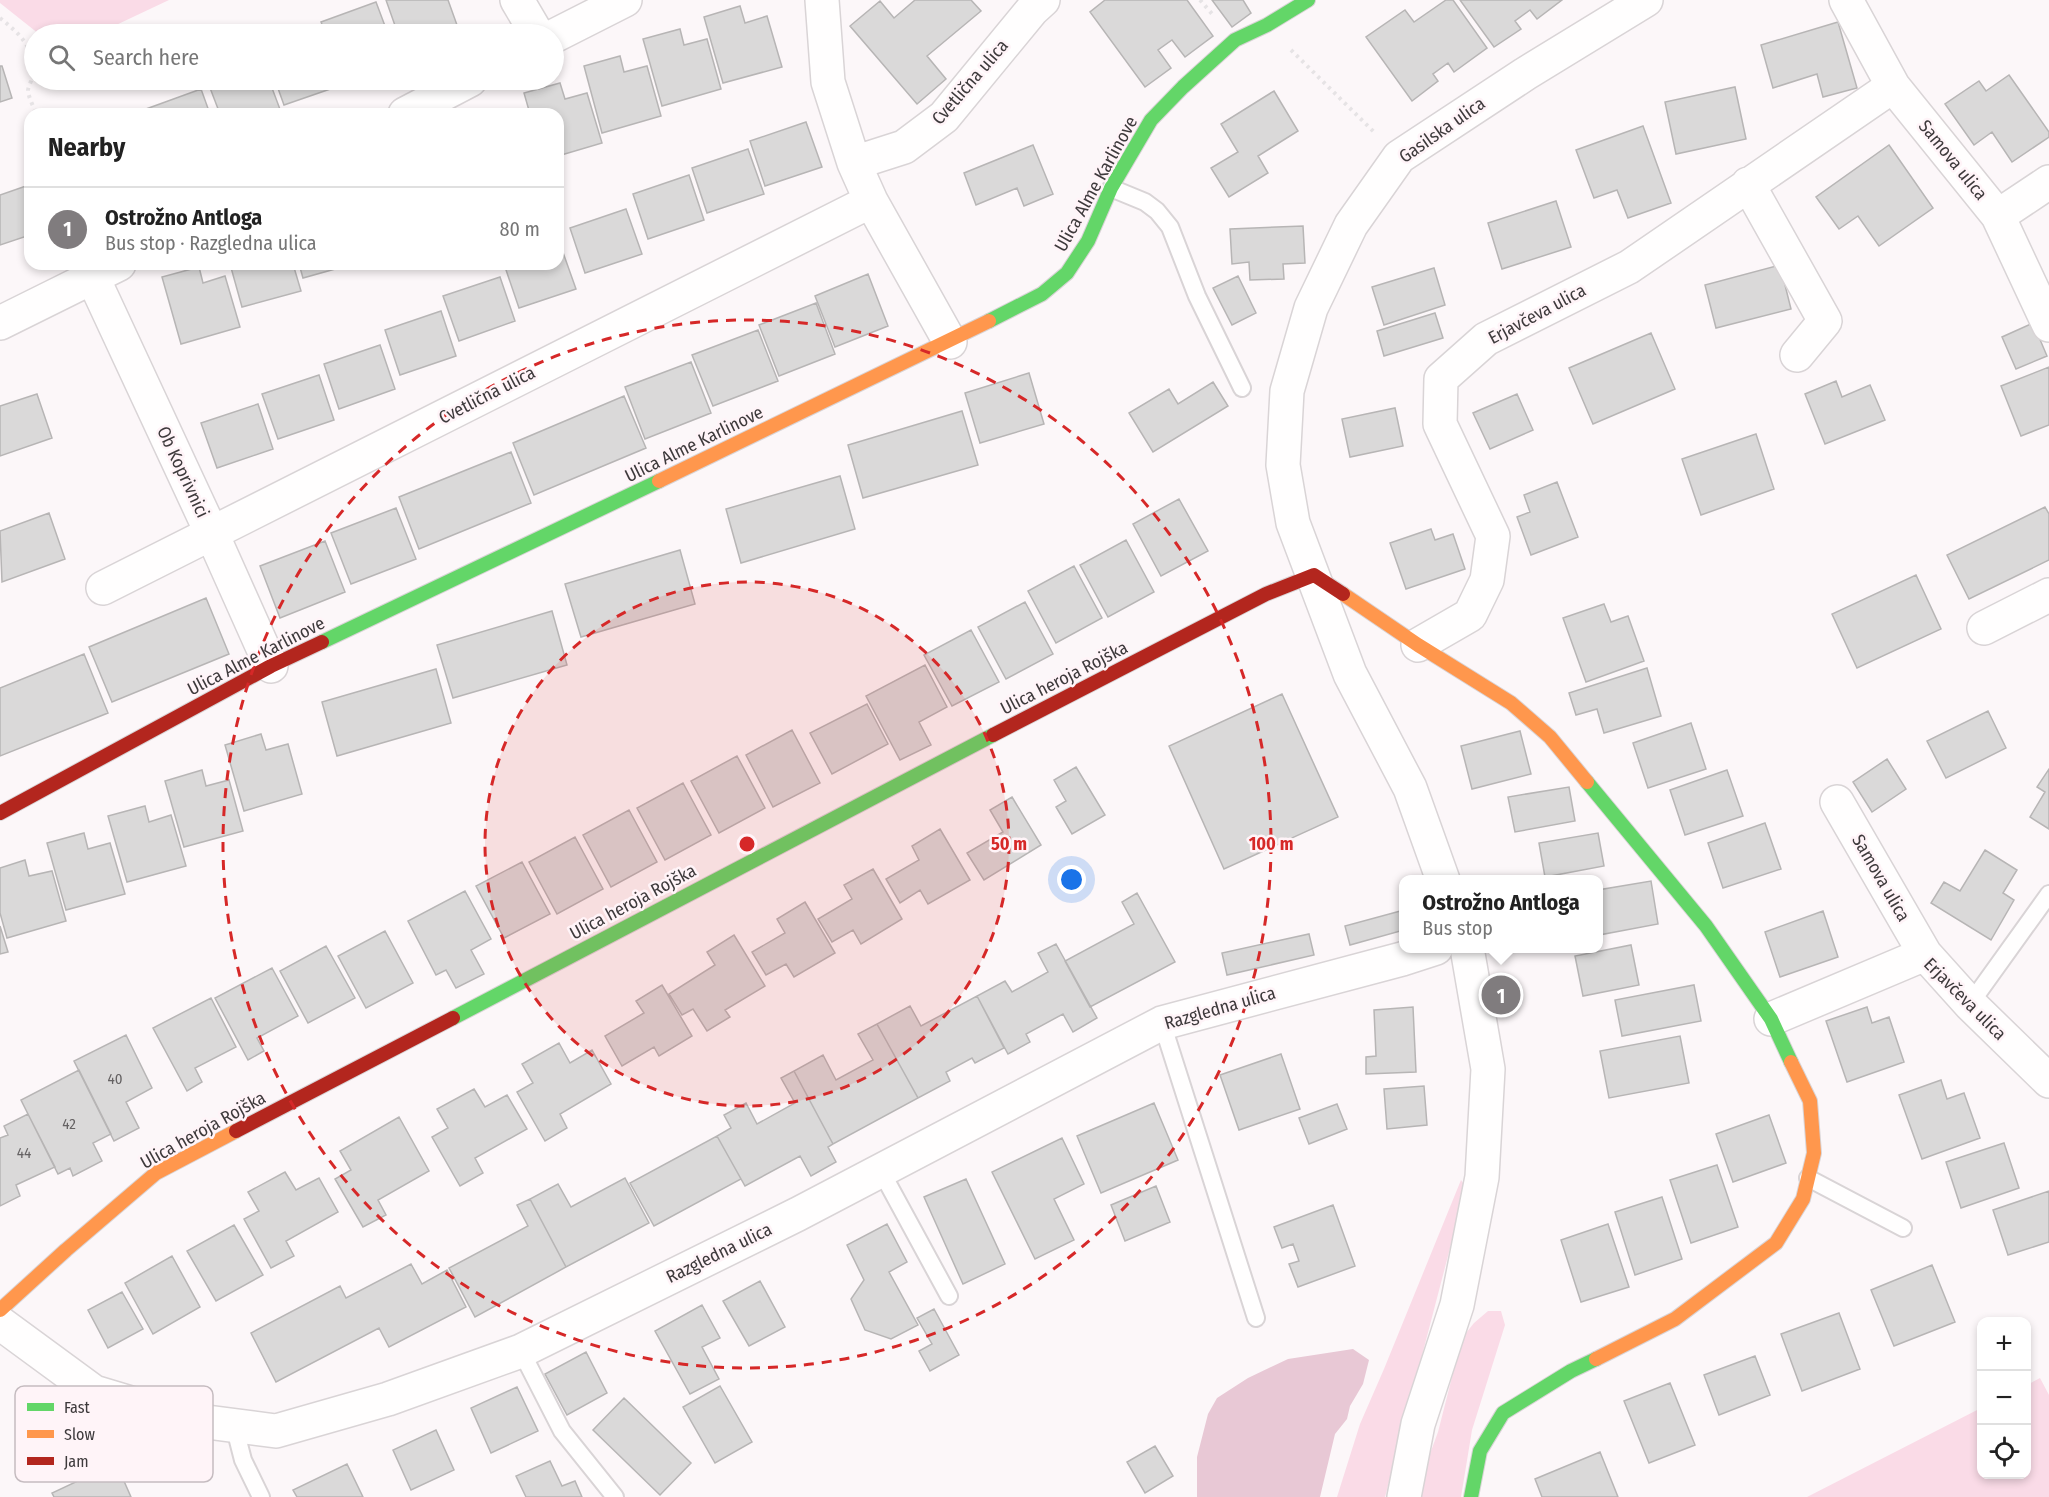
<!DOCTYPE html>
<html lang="en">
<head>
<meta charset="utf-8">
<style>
  body { margin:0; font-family:"Fira Sans Condensed",sans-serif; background:#f6f6f6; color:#222 }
  .controls { position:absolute; right:18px; bottom:18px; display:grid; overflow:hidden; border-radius:12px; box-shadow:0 3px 9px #0003 }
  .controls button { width:54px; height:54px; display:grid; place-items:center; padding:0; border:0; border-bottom:2px solid #e0e0e0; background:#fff; color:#222; font:30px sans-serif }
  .you { position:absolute; left:1072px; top:880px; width:21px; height:21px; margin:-15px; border:4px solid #fff; border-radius:50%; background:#1a73e8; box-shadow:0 0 0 9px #1a73e833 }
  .badge { display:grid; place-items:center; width:39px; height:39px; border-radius:50%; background:#807c7e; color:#fff; font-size:20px; font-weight:700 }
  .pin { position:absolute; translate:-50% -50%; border:3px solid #fff; box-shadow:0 2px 6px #0006 }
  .popup { position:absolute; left:1399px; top:875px; width:204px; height:78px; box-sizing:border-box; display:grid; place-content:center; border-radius:12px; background:#fff; filter:drop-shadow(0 2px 4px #0005); font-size:20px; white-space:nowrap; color:#767676 }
  .popup b { font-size:22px; color:#222 }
  .popup::after { content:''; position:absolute; left:50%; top:100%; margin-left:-12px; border:12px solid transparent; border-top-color:#fff }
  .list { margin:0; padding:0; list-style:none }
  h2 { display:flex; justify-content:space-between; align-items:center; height:78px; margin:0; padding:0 24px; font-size:26px }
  h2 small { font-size:20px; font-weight:400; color:#767676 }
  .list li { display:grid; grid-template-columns:39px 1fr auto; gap:18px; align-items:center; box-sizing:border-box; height:84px; padding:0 24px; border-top:2px solid #e0e0e0 }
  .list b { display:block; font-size:22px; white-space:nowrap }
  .list p { margin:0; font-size:20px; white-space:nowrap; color:#767676 }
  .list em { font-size:20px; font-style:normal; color:#767676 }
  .icon { flex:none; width:33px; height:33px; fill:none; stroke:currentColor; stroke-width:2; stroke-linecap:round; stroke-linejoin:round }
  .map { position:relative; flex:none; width:2049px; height:1497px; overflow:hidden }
  .search { position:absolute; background:#fff; box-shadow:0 3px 9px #0003; left:24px; top:24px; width:540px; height:66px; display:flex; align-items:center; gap:15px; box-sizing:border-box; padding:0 21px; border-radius:33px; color:#767676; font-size:22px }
  .panel { position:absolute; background:#fff; box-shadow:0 3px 9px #0003; left:24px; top:108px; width:540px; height:162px; border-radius:18px }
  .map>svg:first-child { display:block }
  .green { fill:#fadbe7 }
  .forest { fill:#e8c8d5 }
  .building { fill:#dad9d9; stroke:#b7b5b5; stroke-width:1.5 }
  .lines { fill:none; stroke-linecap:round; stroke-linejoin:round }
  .lane-casing { stroke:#d9d4d6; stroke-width:20 }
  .street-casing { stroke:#d9d4d6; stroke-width:36 }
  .fast-casing { stroke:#d9d4d6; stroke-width:16 }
  .slow-casing { stroke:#d9d4d6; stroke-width:16 }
  .jam-casing { stroke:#d9d4d6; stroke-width:16 }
  .path { stroke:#e6e3e5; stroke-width:4; stroke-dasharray:3 4.5; stroke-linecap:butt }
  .lane { stroke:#fffefe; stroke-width:16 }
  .street { stroke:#fffefe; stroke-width:33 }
  .fast { stroke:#63d668; stroke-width:14 }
  .slow { stroke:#ff974d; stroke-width:14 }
  .jam { stroke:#b3261e; stroke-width:14 }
  .ring { fill:none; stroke:#d62828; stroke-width:3; stroke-dasharray:10 8 }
  .labels { text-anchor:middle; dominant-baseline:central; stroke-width:5; stroke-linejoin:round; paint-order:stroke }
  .number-label { font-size:15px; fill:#656263 }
  .street-label { font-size:18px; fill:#3e3a3c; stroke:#fff4f8 }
  .key { fill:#fff4f8; stroke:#c5bcc0; stroke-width:1.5 }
  .key-label { font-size:16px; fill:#3e3a3c }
  .centre { fill:#d62828; stroke:#fff4f8; stroke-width:3 }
  .ring-label { font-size:18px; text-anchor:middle; font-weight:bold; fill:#d62828; stroke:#fff4f8; stroke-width:5; stroke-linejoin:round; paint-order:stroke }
</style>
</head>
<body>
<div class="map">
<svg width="2049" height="1497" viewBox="0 0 2049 1497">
  <rect width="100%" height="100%" fill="#fcf7f9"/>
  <path class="green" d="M0,0h169l-72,34h-58l-39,-31z
    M1461,1180l5,7 -81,310h-48l23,-73 24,-55z
    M1488,1311h13l4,14 -33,105 -11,67h-42l4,-24 15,-41 24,-94 12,-15z
    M2040,1378l9,17v102h-242l174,-89 1,66h44l1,-89z"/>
  <path class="forest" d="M1353,1349l16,11 -6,24 -13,22 -3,13 -12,15 -15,63h-123v-40l11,-43 9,-16 31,-20 40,-19z"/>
  <path class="building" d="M386,0h62l9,25 -28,9h-31z
    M915,0h56l10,11 -54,45 19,23 -29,25 -67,-78 30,-25 14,17z
    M1105,0h82l26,36 -28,21 -13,-17 -14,10 13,18 -26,19 -55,-75z
    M1212,0h31l8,13 -19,14z
    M1446,0h7l34,48 -33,24 -6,-9 -15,11 5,7 -26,20 -46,-64 39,-27 9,12z
    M1460,0h102l-25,19 -7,-9 -15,11 6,8 -27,18z
    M376,2l12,32h-62l-5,-12z
    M740,6l5,17 22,-7 15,51 -59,16 -19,-66z
    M1838,22l19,66 -34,9 -6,-23 -44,14 -12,-43z
    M680,29l4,16 23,-6 14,50 -59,17 -19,-67z
    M620,56l4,16 23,-6 14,50 -59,17 -18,-67z
    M0,66h2l10,32 -12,4z
    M2009,75l40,57v5l-37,25 -20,-30 -18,13 -29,-41 34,-23 7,10z
    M207,80h62l12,32 -5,2h-56z
    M275,80h62l2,6 -55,19z
    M560,83l5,16 22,-6 15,50 -44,13v-42h-28l-6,-21z
    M1735,87l11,52 -70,15 -11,-52z
    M201,89l9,25h-62l-2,-5z
    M1274,91l24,40 -40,25 10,17 -39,24 -18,-29 27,-16 -17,-28z
    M806,122l16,45 -57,19 -15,-45z
    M1643,126l28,77 -43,15 -11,-28 -23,8 -18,-48z
    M1033,145l20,49 -29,12 -7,-18 -41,17 -12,-32z
    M1889,145l44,63 -54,38 -21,-30 -19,13 -23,-32z
    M748,149l16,45 -57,19 -15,-45z
    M689,175l15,45 -56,19 -15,-45z
    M26,186l4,11v38l-30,10v-50z
    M1556,201l15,46 -69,22 -14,-46z
    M626,209l16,45 -57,19 -15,-45z
    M1303,226l2,37 -22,1 1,15 -34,1 -1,-18 -17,2 -2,-35z
    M558,244h2l16,45 -57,19 -15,-44h54z
    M230,264h63l8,27 -59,16z
    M299,264h54l-50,14z
    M1780,265l11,44 -75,19 -11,-43z
    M199,267l4,16 22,-7 15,51 -59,17 -19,-67z
    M1434,268l11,37 -61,20 -12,-38z
    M868,274l20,52 -53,21 -20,-51z
    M1238,276l18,37 -24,12 -19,-37z
    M500,277l15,44 -56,20 -16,-45z
    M816,303l19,51 -56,22 -20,-51z
    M441,311l15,45 -56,19 -15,-45z
    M1435,313l8,25 -59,18 -7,-25z
    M2033,323l14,33 -31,13 -14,-32z
    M758,330l20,51 -65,25 -21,-51z
    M1651,333l24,56 -82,35 -24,-56z
    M380,345l15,44 -56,20 -15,-45z
    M691,362l20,51 -66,26 -20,-52z
    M2049,367v58l-28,11 -20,-50z
    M1029,373l15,51 -64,19 -15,-50z
    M319,375l15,45 -56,19 -16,-45z
    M1836,381l6,16 28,-12 15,35 -60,24 -20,-50z
    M1213,382l15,24 -75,46 -24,-39 40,-24 9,15z
    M37,394l15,44 -52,18v-50z
    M1517,394l16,36 -43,19 -17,-36z
    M624,396l22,52 -112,47 -21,-52z
    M258,404l15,45 -56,19 -16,-45z
    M1395,408l8,38 -53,11 -8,-38z
    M962,411l16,54 -115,33 -15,-53z
    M1756,434l18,55 -73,26 -19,-56z
    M511,452l20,51 -112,46 -20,-52z
    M840,476l15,53 -114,34 -15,-54z
    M1557,482l21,55 -47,18 -14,-38 13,-5 -6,-17z
    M1179,499l29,52 -47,25 -28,-52z
    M2045,507l4,7v46l-80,39 -22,-44z
    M396,508l20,51 -65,25 -20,-51z
    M49,513l16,46 -63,23 -2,-51z
    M1431,529l4,11 18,-6 12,35 -59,20 -16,-46z
    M1126,540l28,52 -46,25 -28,-52z
    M325,541l20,51 -65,26 -20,-52z
    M680,550l15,54 -114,33 -16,-53z
    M1074,566l28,52 -46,25 -28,-52z
    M1916,575l25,54 -84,39 -25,-54z
    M206,598l23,56 -117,48 -23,-55z
    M1025,602l28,52 -47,25 -28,-52z
    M1604,604l7,18 17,-6 16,45 -58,21 -23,-64z
    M552,611l15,54 -114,33 -16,-53z
    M971,630l28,52 -47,24 -28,-51z
    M84,654l24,59 -108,43v-68z
    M925,665l22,42 -28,15 12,23 -31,15 -34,-64z
    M1647,668l14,48 -57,17 -7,-24 -21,6 -7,-22z
    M436,669l15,54 -114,33 -15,-54z
    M1282,694l56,123 -114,52 -55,-123z
    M867,704l21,40 -56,30 -22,-41z
    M1988,711l18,37 -60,30 -19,-37z
    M1691,723l15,46 -58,19 -15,-45z
    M792,730l28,53 -47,24 -27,-52z
    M1520,731l11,43 -59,15 -11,-43z
    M261,734l5,16 22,-6 14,50 -58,17 -19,-66z
    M737,756l28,52 -46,25 -28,-52z
    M1887,759l19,30 -34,23 -19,-30z
    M1076,767l29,48 -33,19 -16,-27 10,-6 -12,-21z
    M2049,769v60l-19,-12 15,-25 -8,-5z
    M202,770l4,16 23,-6 14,51 -59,16 -19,-66z
    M1727,770l16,46 -58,19 -15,-45z
    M683,783l28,52 -46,25 -28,-52z
    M1569,787l6,34 -60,11 -7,-35z
    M1012,797l29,48 -57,35 -17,-27 36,-21 -13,-22z
    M145,806l4,16 22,-7 15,51 -59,16 -19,-66z
    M629,810l28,52 -46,25 -28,-52z
    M1765,823l16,46 -58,19 -15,-45z
    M940,829l30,51 -42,24 -8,-14 -20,13 -14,-24 33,-19 -7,-14z
    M84,833l4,16 22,-6 15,51 -59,16 -19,-67z
    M1598,833l6,33 -59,11 -6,-34z
    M575,837l28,52 -46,25 -28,-52z
    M1985,850l32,20 -14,23 11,7 -23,40 -60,-37 13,-21 16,9z
    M25,860l4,16 23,-5 14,50 -59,17 -7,-25v-45z
    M522,862l28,52 -46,24 -28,-52z
    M873,869l29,50 -41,25 -8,-14 -21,12 -14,-23 34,-20 -8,-14z
    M1651,881l7,43 -59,11 -1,-45z
    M465,891l26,48 -20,11 13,24 -28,14 -10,-18 -10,5 -28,-54z
    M1137,893l38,69 -85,45 -25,-46 69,-37 -12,-22z
    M805,902l30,51 -41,24 -8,-13 -20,11 -14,-23 33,-19 -8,-14z
    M1404,910v20l-54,15 -5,-19z
    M1823,911l15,46 -58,20 -15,-45z
    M0,926l8,26 -8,2z
    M385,931l28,52 -47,25 -28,-52z
    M1309,934l5,21 -87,20 -5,-22z
    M734,935l31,51 -40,24 5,7 -23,14 -14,-22 -11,6 -13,-21 46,-29 -8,-13z
    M1056,944l41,74 -24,14 -10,-18 -37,20 4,8 -22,12 -31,-58 28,-15 7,11 36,-20 -10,-19z
    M1631,945l8,40 -56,11 -8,-40z
    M326,946l29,52 -47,25 -28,-52z
    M272,968l26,48 -41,22 7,13 -16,9 -33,-62z
    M662,985l30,51 -33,20 -5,-9 -32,19 -17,-30 39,-23 -8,-12z
    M1694,985l7,36 -79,15 -7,-36z
    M977,996l27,52 -29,15 -3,-5 -26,14 4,9 -32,17 -41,-74 33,-18 11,20z
    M211,998l25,49 -41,21 7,14 -15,9 -34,-63z
    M1413,1007l3,65 -50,2v-17l10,-1 -2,-46z
    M1867,1007l5,16 17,-6 15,45 -57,20 -21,-61z
    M877,1024l41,74 -85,46 -39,-73 29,-16 13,25 37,-20 -15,-26z
    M126,1035l26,53 -26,14 13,26 -25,13 -40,-80z
    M1680,1036l9,47 -80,15 -9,-47z
    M559,1043l11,20 22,-13 19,34 -51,30 7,14 -22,13 -28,-49 16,-9 -11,-19z
    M1281,1054l19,55 -61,21 -19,-55z
    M79,1070l32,64 -18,9 9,18 -29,15 -3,-8 -12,6 -37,-74z
    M794,1071l39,73 -5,3 8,15 -25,14 -11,-20 -55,30 -28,-50 14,-8 -7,-13 22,-12 11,21 38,-21 -14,-25z
    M1941,1080l6,19 17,-6 16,45 -58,21 -23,-64z
    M1424,1086l3,39 -40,4 -3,-40z
    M474,1089l11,18 22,-12 20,34 -52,29 8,15 -23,13 -28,-49 16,-9 -11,-19z
    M1154,1103l24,57 -77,33 -24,-57z
    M1337,1104l10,25 -38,15 -10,-26z
    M28,1114l27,53 -39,18 4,11 -20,10v-68l8,-3 -4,-9z
    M1769,1115l17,48 -53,19 -17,-48z
    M399,1117l30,54 -51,29 8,15 -23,12 -28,-48 16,-9 -11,-19z
    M717,1136l24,43 -87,47 -24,-43z
    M1062,1138l22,46 -30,15 20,41 -39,19 -43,-87z
    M2004,1143l15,45 -58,20 -15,-46z
    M1717,1165l21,62 -47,16 -21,-63z
    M285,1172l11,18 23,-12 19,34 -52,29 8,15 -23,12 -27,-49 15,-8 -11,-19z
    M625,1178l24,45 -83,44 -36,-68 28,-15 13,23z
    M966,1179l39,85 -42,20 -39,-87z
    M1156,1186l14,36 -45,19 -14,-36z
    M2049,1191v51l-41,13 -15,-45z
    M1662,1197l20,62 -47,16 -20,-63z
    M530,1199l36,68 -91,50 -26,-49 79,-42 -11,-21z
    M1333,1205l22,61 -57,21 -9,-23 10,-3 -6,-17 -11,4 -8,-21z
    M887,1224l20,38 -18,10 29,53 -27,14 -26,-9 -14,-31 13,-19 -17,-35z
    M1608,1224l21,63 -48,15 -20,-62z
    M234,1225l29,50 -47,26 -29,-50z
    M172,1256l28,51 -47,27 -28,-51z
    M411,1264l11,20 25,-14 19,37 -77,40 -10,-19 -103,54 -25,-49 89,-47 6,12z
    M1932,1265l23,57 -61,24 -23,-56z
    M760,1281l25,46 -36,19 -26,-45z
    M122,1292l21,37 -35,19 -20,-38z
    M702,1305l18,33 -18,9 17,32 -29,15 -35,-63z
    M934,1309l25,46 -29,16 -11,-20 13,-7 -15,-26z
    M1839,1313l21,56 -58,22 -21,-57z
    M586,1352l21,41 -40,22 -22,-41z
    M1755,1356l15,39 -51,20 -15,-40z
    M1670,1383l25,62 -46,18 -25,-62z
    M720,1386l32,56 -37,21 -32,-56z
    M517,1387l21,44 -47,22 -20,-45z
    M624,1398l67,65 -31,32 -67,-65z
    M436,1430l18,40 -43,20 -18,-40z
    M1155,1446l18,30 -28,17 -18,-31z
    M1600,1452l18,45h-76l-7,-18z
    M550,1461l12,25 13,-5 7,16h-56l-10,-21z
    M116,1463l15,34h-77l-2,-4z
    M347,1464l16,33h-66l-4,-7z"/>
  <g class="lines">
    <g class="lane-casing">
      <path id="lane" d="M1111,188l34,14 12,9 13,16 27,69 45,92
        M1970,1004l79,-110
        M1162,1023l94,295
        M881,1171l68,125
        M1808,1178l95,50
        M521,1351l41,80 53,66
        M234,1425l9,35 18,37"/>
    </g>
    <g class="street-casing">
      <path id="street" d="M517,0l20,34
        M822,0l6,82 26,81 17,38 79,141
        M1846,0l47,86 105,130 51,109
        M554,36l71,-36
        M405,114l65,-34
        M854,163l50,-16 40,-30 88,-107 11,-10
        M1748,184l77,137 -28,34
        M1998,216l51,-34
        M93,278l119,256 59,132
        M0,323l119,-59
        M103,588l768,-387
        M1984,628l65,-33
        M1418,645l52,-30 17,-35 6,-44 -53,-112 1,-45 45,-40 143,-72 264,-181
        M1837,802l88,152
        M1443,880l-33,-92 -60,-114 -57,-151 -10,-58 4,-74 24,-83 40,-83 48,-68 126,-83 121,-74
        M1771,1019l154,-65 45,50 79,77
        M0,1323l94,69 90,27 92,12 112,-32 133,-48 277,-137 364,-191 240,-64 34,-11
        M1404,1497l14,-73 39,-119 25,-128 6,-108 -21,-121"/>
    </g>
    <g class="fast-casing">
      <path id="fast" d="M989,321l53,-27 25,-21 21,-32 23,-53 40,-68 32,-33 52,-47 32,-15 41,-25
        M322,642l337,-161
        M1587,782l119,144 65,93 20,43
        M453,1018l540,-283
        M1471,1497l9,-46 23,-38 68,-42 25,-12"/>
    </g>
    <g class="slow-casing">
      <path id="slow" d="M659,481l330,-160
        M1343,594l75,51 93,58 39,34 37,45
        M0,1310l66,-60 90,-77 80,-42
        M1596,1359l79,-40 101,-76 27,-44 11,-46 -4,-52 -19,-39"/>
    </g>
    <g class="jam-casing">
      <path id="jam" d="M993,735l273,-141 48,-19 29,19
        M0,813l271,-147 51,-24
        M236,1131l217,-113"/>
    </g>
    <path class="path" d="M1200,0l13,15
      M0,18c21,17 36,30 32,60 -1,4 -4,9 -4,13 1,8 6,16 8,23
      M1291,50l84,83"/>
    <use href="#lane" class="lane"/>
    <use href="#street" class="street"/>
    <use href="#fast" class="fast"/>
    <use href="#slow" class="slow"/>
    <use href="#jam" class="jam"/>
  </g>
  <circle cx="747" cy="844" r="262" fill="#d62828" fill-opacity=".12"/>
  <g class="ring">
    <circle cx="747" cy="844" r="262"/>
    <circle cx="747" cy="844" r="524"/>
  </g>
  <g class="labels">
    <g class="number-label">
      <text x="115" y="1079">40</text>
      <text x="69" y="1124">42</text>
      <text x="24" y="1153">44</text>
    </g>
    <g class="street-label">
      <text transform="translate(970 82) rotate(-49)">Cvetlična ulica</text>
      <text transform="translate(1442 130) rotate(-35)">Gasilska ulica</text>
      <text transform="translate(1953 160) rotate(51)">Samova ulica</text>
      <text transform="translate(1096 184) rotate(-61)">Ulica Alme Karlinove</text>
      <text transform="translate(1537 314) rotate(-28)">Erjavčeva ulica</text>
      <text transform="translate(487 395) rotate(-27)">Cvetlična ulica</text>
      <text transform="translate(694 444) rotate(-26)">Ulica Alme Karlinove</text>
      <text transform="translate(183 472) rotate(65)">Ob Koprivnici</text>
      <text transform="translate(256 656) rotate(-27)">Ulica Alme Karlinove</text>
      <text transform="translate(1064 678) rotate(-27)">Ulica heroja Rojška</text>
      <text transform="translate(1881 878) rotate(60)">Samova ulica</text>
      <text transform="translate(633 902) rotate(-28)">Ulica heroja Rojška</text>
      <text transform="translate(1965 999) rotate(45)">Erjavčeva ulica</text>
      <text transform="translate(1220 1008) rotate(-16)">Razgledna ulica</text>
      <text transform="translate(203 1130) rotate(-29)">Ulica heroja Rojška</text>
      <text transform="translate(719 1253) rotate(-26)">Razgledna ulica</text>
    </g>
  </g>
  <rect x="15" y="1386" width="198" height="96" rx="9" class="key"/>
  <rect x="27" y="1403" width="27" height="8" fill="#63d668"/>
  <rect x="27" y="1430" width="27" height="8" fill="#ff974d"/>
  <rect x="27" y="1457" width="27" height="8" fill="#b3261e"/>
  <g class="key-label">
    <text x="64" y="1413">Fast</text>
    <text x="64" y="1440">Slow</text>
    <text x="64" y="1467">Jam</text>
  </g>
  <circle cx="747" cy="844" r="9" class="centre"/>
  <g class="ring-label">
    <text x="1009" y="850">50 m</text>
    <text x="1271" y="850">100 m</text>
  </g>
</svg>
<div class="controls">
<button>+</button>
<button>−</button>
<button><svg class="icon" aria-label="locate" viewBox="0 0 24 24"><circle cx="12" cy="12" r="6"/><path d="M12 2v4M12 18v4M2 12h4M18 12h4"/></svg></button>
</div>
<div class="you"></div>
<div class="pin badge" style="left:1501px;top:995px">1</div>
<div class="popup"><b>Ostrožno Antloga</b>Bus stop</div>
<div class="search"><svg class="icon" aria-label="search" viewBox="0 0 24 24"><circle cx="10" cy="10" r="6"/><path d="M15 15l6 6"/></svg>Search here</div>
<section class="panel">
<h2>Nearby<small></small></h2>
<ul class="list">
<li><span class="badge">1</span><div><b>Ostrožno Antloga</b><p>Bus stop · Razgledna ulica</p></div><em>80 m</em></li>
</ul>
</section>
</div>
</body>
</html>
